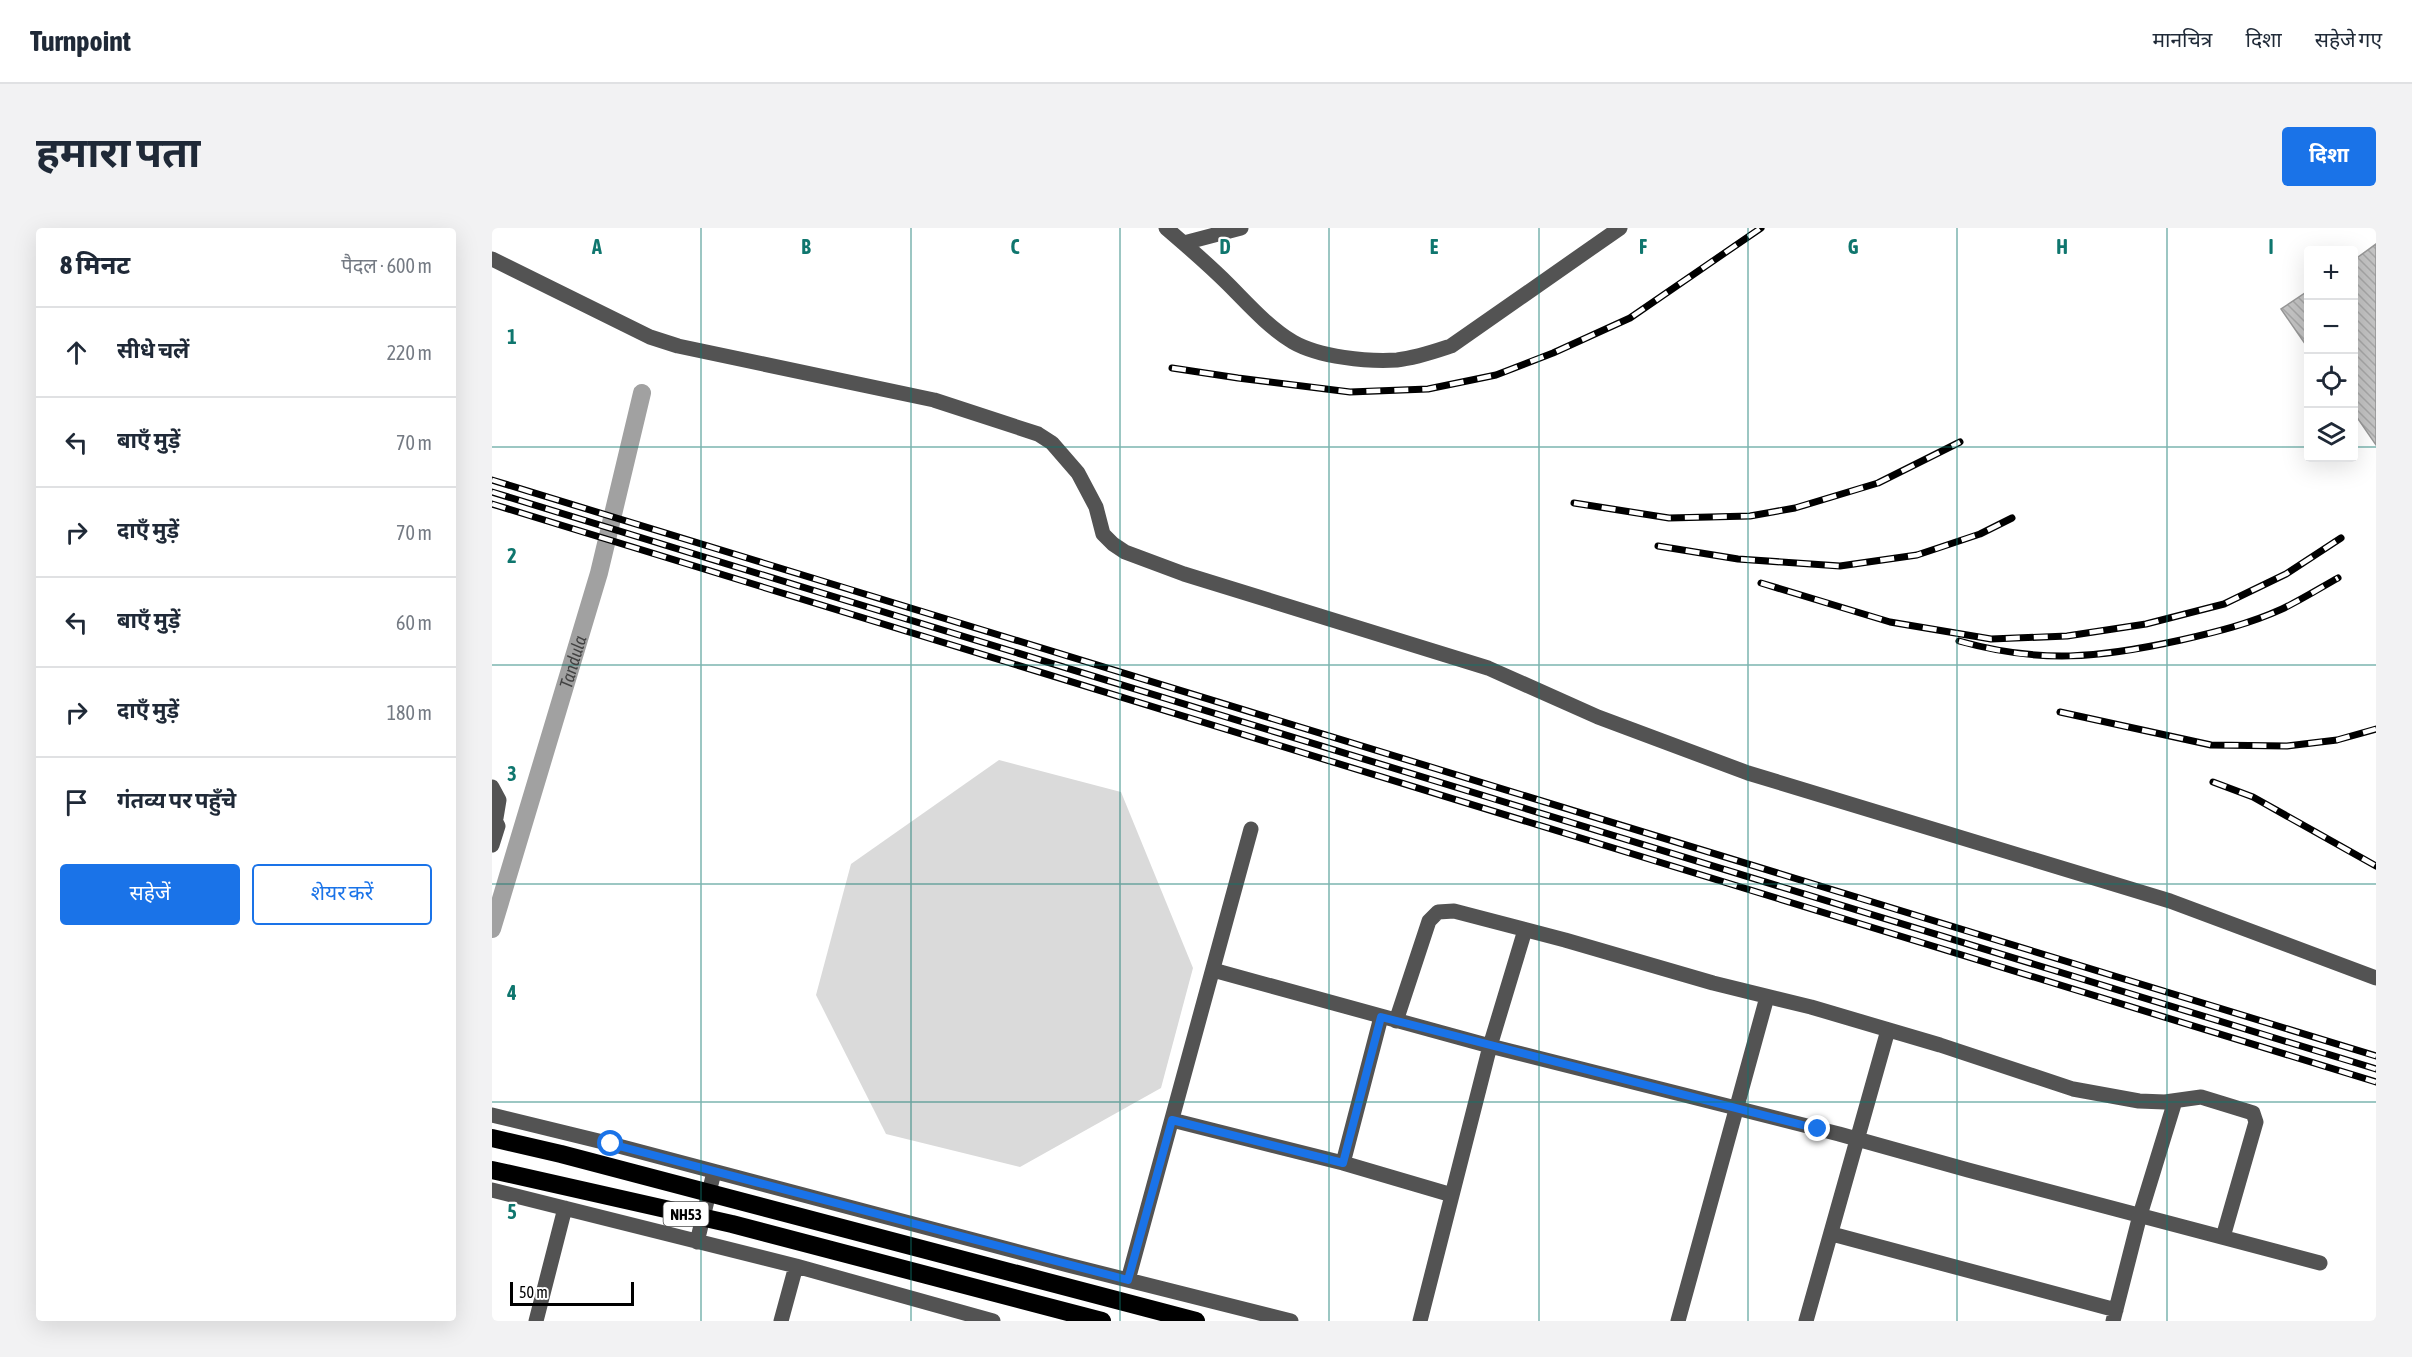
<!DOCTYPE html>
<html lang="hi">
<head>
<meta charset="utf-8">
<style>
  body { margin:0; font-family:"Asap Condensed","Noto Sans Devanagari",sans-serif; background:#f2f2f3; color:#1f2937 }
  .controls { position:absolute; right:18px; top:18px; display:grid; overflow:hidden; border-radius:6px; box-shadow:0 6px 24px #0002 }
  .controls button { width:54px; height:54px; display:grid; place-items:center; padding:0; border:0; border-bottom:2px solid #e0e1e3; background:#fff; color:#1f2937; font:30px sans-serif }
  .scale { position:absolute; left:18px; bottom:15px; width:124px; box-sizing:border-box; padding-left:6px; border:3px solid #000; border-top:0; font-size:16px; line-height:21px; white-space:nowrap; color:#000; -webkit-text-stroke:4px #fff; paint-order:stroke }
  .stop { position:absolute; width:18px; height:18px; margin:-14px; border:4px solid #1a73e8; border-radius:50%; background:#fff }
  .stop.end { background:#1a73e8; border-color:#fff; box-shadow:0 2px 6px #0008 }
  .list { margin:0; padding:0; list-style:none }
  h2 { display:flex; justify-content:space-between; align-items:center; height:78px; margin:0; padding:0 24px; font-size:26px }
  h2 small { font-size:20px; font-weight:400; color:#747a83 }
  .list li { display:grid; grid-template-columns:39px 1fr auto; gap:18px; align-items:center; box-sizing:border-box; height:90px; padding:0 24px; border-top:2px solid #e0e1e3 }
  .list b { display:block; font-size:22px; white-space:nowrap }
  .list em { font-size:20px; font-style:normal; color:#747a83 }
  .actions { display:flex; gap:12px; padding:18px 24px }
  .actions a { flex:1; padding:14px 0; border:2px solid #1a73e8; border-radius:6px; text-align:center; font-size:21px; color:#1a73e8 }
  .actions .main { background:#1a73e8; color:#fff }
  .icon { flex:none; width:33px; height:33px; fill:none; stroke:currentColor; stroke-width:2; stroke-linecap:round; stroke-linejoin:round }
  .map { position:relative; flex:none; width:1884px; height:1093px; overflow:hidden; border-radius:6px }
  header { display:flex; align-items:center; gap:36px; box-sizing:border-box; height:84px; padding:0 30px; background:#fff; border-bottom:2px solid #e0e1e3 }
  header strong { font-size:28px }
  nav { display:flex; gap:33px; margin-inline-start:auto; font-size:21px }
  .intro { display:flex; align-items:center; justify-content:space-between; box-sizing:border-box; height:144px; padding:0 36px }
  h1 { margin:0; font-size:42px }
  .button { padding:15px 27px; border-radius:6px; background:#1a73e8; color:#fff; font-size:21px; font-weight:700 }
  main { display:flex; gap:36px; padding:0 36px }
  aside { flex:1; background:#fff; border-radius:6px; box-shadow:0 6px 24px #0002 }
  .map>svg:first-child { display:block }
  .pitch { fill:#dadada }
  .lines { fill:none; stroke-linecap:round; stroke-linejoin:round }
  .canal { stroke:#a1a1a1; stroke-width:18 }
  .building { fill:url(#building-back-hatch); stroke:#979797; stroke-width:1.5 }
  .minor { stroke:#535353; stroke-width:15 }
  .highway { stroke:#000; stroke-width:18 }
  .rail-casing { stroke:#000; stroke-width:7 }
  .rail { stroke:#fff; stroke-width:4.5; stroke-dasharray:14; stroke-linecap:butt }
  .route { stroke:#1a73e8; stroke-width:8 }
  .grid { fill:none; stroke:#0f766e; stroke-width:1.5; stroke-opacity:0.55 }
  .labels { text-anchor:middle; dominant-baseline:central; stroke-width:4.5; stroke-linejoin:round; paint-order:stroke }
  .shield { fill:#fff; stroke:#4c4c4c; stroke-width:1.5 }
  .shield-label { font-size:15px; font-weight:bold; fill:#000 }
  .water-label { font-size:18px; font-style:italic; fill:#424242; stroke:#fff }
  .grid-label { font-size:20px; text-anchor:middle; font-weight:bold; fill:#0f766e; stroke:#fff; stroke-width:4.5; stroke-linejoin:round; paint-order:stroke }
</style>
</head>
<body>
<header>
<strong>Turnpoint</strong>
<nav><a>मानचित्र</a><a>दिशा</a><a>सहेजे गए</a></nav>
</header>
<div class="intro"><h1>हमारा पता</h1><a class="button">दिशा</a></div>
<main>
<aside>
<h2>8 मिनट<small>पैदल · 600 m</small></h2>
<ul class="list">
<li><svg class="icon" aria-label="ahead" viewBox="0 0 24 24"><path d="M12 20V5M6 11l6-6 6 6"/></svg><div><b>सीधे चलें</b></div><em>220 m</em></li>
<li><svg class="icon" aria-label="left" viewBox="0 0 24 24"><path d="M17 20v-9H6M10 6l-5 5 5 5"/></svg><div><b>बाएँ मुड़ें</b></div><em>70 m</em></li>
<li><svg class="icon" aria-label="right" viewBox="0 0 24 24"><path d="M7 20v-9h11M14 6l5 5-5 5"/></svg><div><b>दाएँ मुड़ें</b></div><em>70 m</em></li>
<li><svg class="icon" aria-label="left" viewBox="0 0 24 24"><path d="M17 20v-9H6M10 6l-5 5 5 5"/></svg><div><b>बाएँ मुड़ें</b></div><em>60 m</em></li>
<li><svg class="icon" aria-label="right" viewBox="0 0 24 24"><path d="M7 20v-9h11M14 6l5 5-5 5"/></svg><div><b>दाएँ मुड़ें</b></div><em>180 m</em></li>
<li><svg class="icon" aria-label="arrive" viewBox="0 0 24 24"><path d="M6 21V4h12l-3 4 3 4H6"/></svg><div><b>गंतव्य पर पहुँचे</b></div></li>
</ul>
<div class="actions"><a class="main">सहेजें</a><a>शेयर करें</a></div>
</aside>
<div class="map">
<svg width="1884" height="1093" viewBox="0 0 1884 1093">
  <defs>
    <pattern id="building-back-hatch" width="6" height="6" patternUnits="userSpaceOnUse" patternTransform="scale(1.5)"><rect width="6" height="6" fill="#c3c3c3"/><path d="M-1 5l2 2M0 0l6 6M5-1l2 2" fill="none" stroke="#a6a6a6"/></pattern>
  </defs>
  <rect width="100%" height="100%" fill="#fff"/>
  <path class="pitch" d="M507,532l122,32 72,176 -32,120 -141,79 -134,-33 -70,-139 35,-131z"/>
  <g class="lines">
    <path class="canal" id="s1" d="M0,701l107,-356 43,-180"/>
  </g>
  <path class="building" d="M1884,16v201l-22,-32v-153z
    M1816,63v57l-27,-39z"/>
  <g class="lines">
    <path class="minor" d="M674,0c21,18 42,36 62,56 20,20 40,43 65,58 26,15 75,20 104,18 19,-2 36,-8 54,-14l169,-118
      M692,15l57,-15
      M0,31l158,78 28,9 256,54 104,34 14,9 26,30 18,34 7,27 10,10 12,8 59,22 304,94 110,49 150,56 422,128 206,77
      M0,559l7,13 -3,18
      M0,586l6,12 -6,19
      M721,742l277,76 349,88 129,36 352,93
      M904,793l33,-100 9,-9 16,-1 111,29 148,43 98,24 129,38 133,44 66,12 26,1 36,-5 52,16 3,9 -33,115
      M0,887l119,29 457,121 223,56
      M680,892l171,43 109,32
      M851,935l38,-146
      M0,962l304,76 197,55
      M1340,1006l284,76
      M205,1014l17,-70
      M636,1052l123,-451
      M44,1093l29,-113
      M289,1093l15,-55
      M928,1093l70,-275 35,-116
      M1186,1093l89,-324
      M1314,1093l82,-291
      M1621,1093l27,-106 35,-114"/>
    <path class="highway" d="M0,910l69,16 635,167
      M0,942l240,54 370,97"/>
    <g class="rail-casing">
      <path id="rail" d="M680,140l66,10 112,14 78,-3 68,-14 57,-22 77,-35 131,-90
        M0,252l1884,576
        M0,264l1884,577
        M1082,275l95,15 81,-2 45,-8 83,-25 82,-41
        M0,276l1884,578
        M1166,318l80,13 102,7 77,-11 63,-21 32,-16
        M1269,355l129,39 101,17 76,-3 79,-12 78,-20 62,-30 55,-36
        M1467,413c82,23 140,17 222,-1 35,-8 68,-16 101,-31 19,-9 38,-21 56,-31
        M1568,484l151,33 76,1 50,-6 39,-11
        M1721,554l40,15 123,69"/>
    </g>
    <use href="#rail" class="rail"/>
  </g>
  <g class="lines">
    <path class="route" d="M119,916l517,136 44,-160 171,43 38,-146 437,112"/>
  </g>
  <path class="grid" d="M209,0v1093M419,0v1093M628,0v1093M837,0v1093M1047,0v1093M1256,0v1093M1465,0v1093M1675,0v1093M0,219h1816M1862,219h22M0,437h1884M0,656h1884M0,874h1884"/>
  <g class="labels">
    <rect class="shield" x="171.5" y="974" width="45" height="24" rx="4.5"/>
    <g class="shield-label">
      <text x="194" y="986">NH53</text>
    </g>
    <g class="water-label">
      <text stroke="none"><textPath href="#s1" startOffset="279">Tandula</textPath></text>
    </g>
  </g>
  <g class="grid-label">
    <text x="105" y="26">A</text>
    <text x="314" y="26">B</text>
    <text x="523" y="26">C</text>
    <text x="733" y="26">D</text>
    <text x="942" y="26">E</text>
    <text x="1151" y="26">F</text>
    <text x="1361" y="26">G</text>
    <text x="1570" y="26">H</text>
    <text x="1779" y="26">I</text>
    <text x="20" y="116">1</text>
    <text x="20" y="335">2</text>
    <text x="20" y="553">3</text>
    <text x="20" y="772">4</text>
    <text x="20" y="991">5</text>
  </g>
</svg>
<div class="controls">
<button>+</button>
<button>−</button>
<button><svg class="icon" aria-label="locate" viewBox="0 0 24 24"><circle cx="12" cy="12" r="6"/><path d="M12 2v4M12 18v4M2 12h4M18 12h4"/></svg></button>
<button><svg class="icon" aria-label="layers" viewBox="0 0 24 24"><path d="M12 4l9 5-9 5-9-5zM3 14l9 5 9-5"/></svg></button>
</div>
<div class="scale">50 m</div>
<div class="stop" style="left:119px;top:916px"></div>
<div class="stop end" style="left:1326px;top:901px"></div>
</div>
</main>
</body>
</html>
